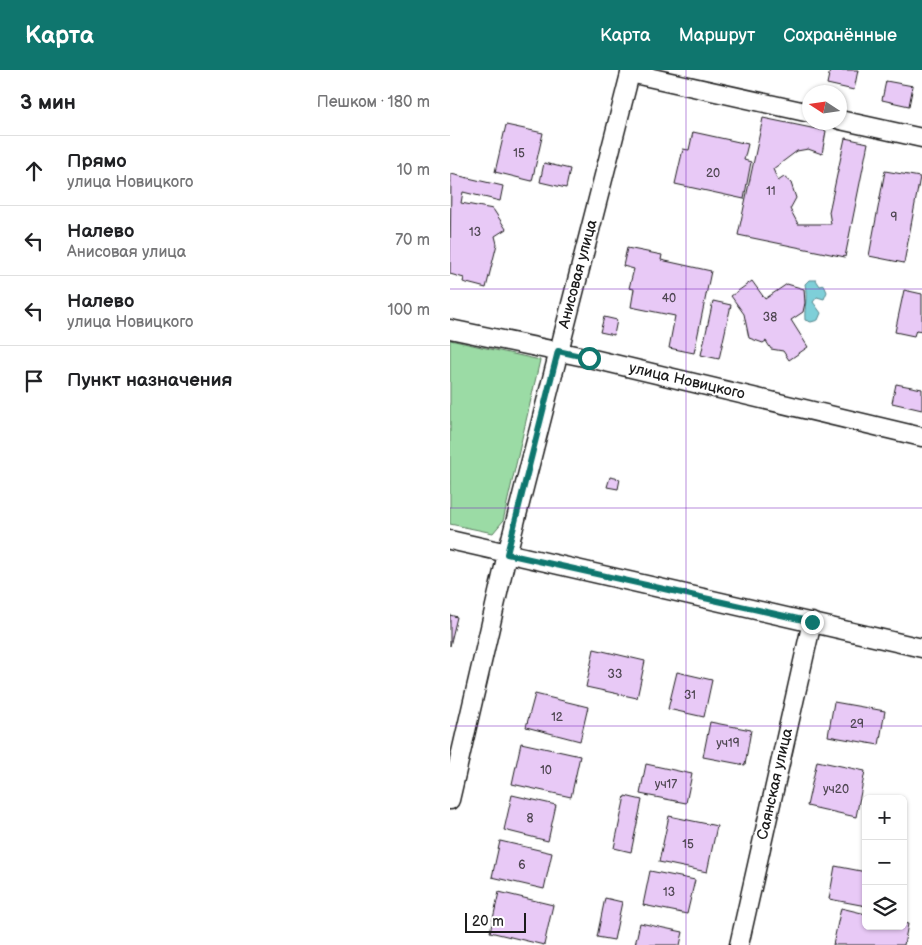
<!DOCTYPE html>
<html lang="ru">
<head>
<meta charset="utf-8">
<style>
  body { margin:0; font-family:"Balsamiq Sans",sans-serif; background:#f2f2f2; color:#202124 }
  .controls { position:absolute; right:15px; bottom:15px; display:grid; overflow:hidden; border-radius:8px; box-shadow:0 1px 4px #0004 }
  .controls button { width:45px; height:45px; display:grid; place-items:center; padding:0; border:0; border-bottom:1px solid #e0e0e0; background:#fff; color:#202124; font:25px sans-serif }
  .compass { position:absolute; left:352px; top:15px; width:45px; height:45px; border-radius:50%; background:#fff; box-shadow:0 1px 4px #0004; rotate:282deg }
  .scale { position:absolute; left:15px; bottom:12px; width:61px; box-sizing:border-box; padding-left:5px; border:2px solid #1c1c1c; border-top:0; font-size:14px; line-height:18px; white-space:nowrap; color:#1c1c1c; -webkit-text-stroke:4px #fff; paint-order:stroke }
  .stop { position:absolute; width:15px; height:15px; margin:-11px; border:4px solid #0f766e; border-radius:50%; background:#fff }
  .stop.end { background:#0f766e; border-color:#fff; box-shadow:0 1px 5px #0008 }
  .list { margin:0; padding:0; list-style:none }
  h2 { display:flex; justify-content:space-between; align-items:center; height:65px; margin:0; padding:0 20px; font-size:21px }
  h2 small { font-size:16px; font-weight:400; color:#757577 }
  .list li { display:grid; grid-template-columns:32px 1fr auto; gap:15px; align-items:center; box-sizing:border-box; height:70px; padding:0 20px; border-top:1px solid #e0e0e0 }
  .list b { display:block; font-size:19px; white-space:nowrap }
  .list p { margin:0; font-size:16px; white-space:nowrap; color:#757577 }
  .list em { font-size:16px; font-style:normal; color:#757577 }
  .icon { flex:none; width:28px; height:28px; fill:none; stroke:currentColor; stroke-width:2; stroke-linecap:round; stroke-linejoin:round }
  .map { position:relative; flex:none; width:472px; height:875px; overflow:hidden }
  header { display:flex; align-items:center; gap:30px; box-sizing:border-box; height:70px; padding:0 25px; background:#0f766e; color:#fff }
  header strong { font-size:24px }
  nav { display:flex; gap:28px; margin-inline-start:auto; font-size:18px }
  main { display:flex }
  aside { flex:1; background:#fff }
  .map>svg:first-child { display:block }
  .green { fill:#9bdba5; stroke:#5c7c60 }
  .water { fill:#7ecfd8; stroke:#57878d }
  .building { fill:#e8c9f6; stroke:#1c1c1c }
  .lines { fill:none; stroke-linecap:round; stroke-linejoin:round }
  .minor-casing { stroke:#1c1c1c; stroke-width:21 }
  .minor { stroke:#fff; stroke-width:18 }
  .route { stroke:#0f766e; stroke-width:6 }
  .grid { fill:none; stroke:#7b2cbf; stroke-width:1; stroke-opacity:0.55 }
  .labels { text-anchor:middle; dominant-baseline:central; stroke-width:4; stroke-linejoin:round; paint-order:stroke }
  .number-label { font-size:12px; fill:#4f4752 }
  .street-label { font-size:15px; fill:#1c1c1c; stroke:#fff }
</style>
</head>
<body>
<header>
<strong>Карта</strong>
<nav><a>Карта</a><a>Маршрут</a><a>Сохранённые</a></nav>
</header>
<main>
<aside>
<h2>3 мин<small>Пешком · 180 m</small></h2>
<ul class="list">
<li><svg class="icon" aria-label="ahead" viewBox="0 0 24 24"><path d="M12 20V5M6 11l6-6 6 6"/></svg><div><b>Прямо</b><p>улица Новицкого</p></div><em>10 m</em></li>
<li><svg class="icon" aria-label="left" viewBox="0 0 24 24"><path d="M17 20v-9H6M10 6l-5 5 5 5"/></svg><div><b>Налево</b><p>Анисовая улица</p></div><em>70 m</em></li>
<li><svg class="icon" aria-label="left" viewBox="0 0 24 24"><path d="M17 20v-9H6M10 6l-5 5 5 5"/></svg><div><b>Налево</b><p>улица Новицкого</p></div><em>100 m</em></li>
<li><svg class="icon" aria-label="arrive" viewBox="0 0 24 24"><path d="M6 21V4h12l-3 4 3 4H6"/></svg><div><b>Пункт назначения</b></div></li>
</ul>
</aside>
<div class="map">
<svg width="472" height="875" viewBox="0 0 472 875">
  <rect width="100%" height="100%" fill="#fff"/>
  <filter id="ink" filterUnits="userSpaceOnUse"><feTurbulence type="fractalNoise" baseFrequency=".02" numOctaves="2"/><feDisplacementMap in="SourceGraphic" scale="10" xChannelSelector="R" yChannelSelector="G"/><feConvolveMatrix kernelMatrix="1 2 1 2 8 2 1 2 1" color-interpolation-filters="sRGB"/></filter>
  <g filter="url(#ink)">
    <path class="green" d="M0,270l90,20 -37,161 -10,12 -43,-9z"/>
    <path class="water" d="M359,210h7l4,6 4,-1 3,7 -3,7 -7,-2 -4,5 8,11 -3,7 -7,2 -6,-2c-1,-14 3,-20 0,-36z"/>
    <path class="building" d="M380,0h28l-4,20 -27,-6z
      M436,11l27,5 -4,20 -27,-6z
      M313,48l63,13 -4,23 -14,-5 -11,2 -24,18 5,12 6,-4 7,6 5,15 -6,11 8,15h33l-2,-12 16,-74 23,5 -23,114 -107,-22z
      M56,55l37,8 -11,48 -37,-9z
      M243,62l55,12 -4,16 7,2 -7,37 -69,-15 8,-35 6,1z
      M94,93l26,6 -4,19 -26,-6z
      M435,101l35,6 -16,86 -35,-7z
      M1,104l52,12 -3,15 -37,-9 -2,11 32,6 13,20 -11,7 2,8 -11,44 -23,-6 1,-4 -14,-4z
      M177,178l35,7 -1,5 50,11 -17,82 -25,-5 6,-32 -44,-9 3,-18 -5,-1 5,-19 -11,-3z
      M302,211l13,18 22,-15 17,5 1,14 -2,9 -12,8 17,27 -19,13 -6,-9 -12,-2 -5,-8 -3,2 -14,-5 -5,-24 -13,-18z
      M454,220l18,4v37l-6,-1 -2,6 -19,-4z
      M263,231l18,4 -12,54 -18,-4z
      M154,247l13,3 -3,15 -14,-3z
      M446,314l26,5v21l-30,-7z
      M160,407l10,2 -2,10 -11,-2z
      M0,545l7,2 -7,29z
      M144,579l51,12 -8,37 -51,-11z
      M227,602l35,8 -8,37 -36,-8z
      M85,624l53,13 -8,34 -54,-14z
      M384,632l51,9 -6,34 -51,-9z
      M260,652l41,8 -6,35 -42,-8z
      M71,673l59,13 -9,41 -59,-13z
      M367,691l48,10 -9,46 -49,-11z
      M196,694l46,10 -6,29 -46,-9z
      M62,725l44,10 -8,36 -44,-11z
      M175,726l17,4 -11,52 -17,-4z
      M219,746l48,10 -10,46 -48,-10z
      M50,771l52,12 -8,36 -52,-12z
      M385,796l31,6v34l-37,-7z
      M200,801l45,9 -8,34 -44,-9z
      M49,822l54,13 -9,40 -54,-13z
      M155,828l17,4 -8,38 -17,-3z
      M391,838l25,6v12h37v-3l5,1 -4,21h-71z
      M190,853l43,9 -3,13h-45z"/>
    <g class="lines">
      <g class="minor-casing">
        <path id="minor" d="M180,3l180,40
          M390,50l82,18
          M0,259l139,29 333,79
          M0,470l472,108
          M0,730l57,-246 124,-484
          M289,875l73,-323"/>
      </g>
      <use href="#minor" class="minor"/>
    </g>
  </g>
  <g class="lines" filter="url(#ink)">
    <path class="route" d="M139,288l-31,-7 -51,203 305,68"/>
  </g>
  <path class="grid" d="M236,0v875M0,219h472M0,438h472M0,656h472"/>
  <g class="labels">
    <g class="number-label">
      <text x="69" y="83">15</text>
      <text x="263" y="103">20</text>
      <text x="321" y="121">11</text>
      <text x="444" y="147">9</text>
      <text x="25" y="162">13</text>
      <text x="219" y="228">40</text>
      <text x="320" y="247">38</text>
      <text x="165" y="604">33</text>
      <text x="240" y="625">31</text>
      <text x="107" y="647">12</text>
      <text x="407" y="654">29</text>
      <text x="278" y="673">уч19</text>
      <text x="96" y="700">10</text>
      <text x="216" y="714">уч17</text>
      <text x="386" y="719">уч20</text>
      <text x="80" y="748">8</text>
      <text x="238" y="774">15</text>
      <text x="72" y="795">6</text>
      <text x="219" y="822">13</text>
    </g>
    <g class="street-label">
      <text transform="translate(128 204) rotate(-75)">Анисовая улица</text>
      <text transform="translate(237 311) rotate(13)">улица Новицкого</text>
      <text transform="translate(325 714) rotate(-77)">Саянская улица</text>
    </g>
  </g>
</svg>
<div class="controls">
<button>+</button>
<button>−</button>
<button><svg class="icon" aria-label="layers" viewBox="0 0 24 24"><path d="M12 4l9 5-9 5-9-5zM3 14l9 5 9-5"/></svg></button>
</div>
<svg class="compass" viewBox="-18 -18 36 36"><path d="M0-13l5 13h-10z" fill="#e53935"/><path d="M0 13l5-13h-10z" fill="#757577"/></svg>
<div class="scale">20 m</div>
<div class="stop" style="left:139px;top:288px"></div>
<div class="stop end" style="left:362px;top:552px"></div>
</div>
</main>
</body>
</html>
